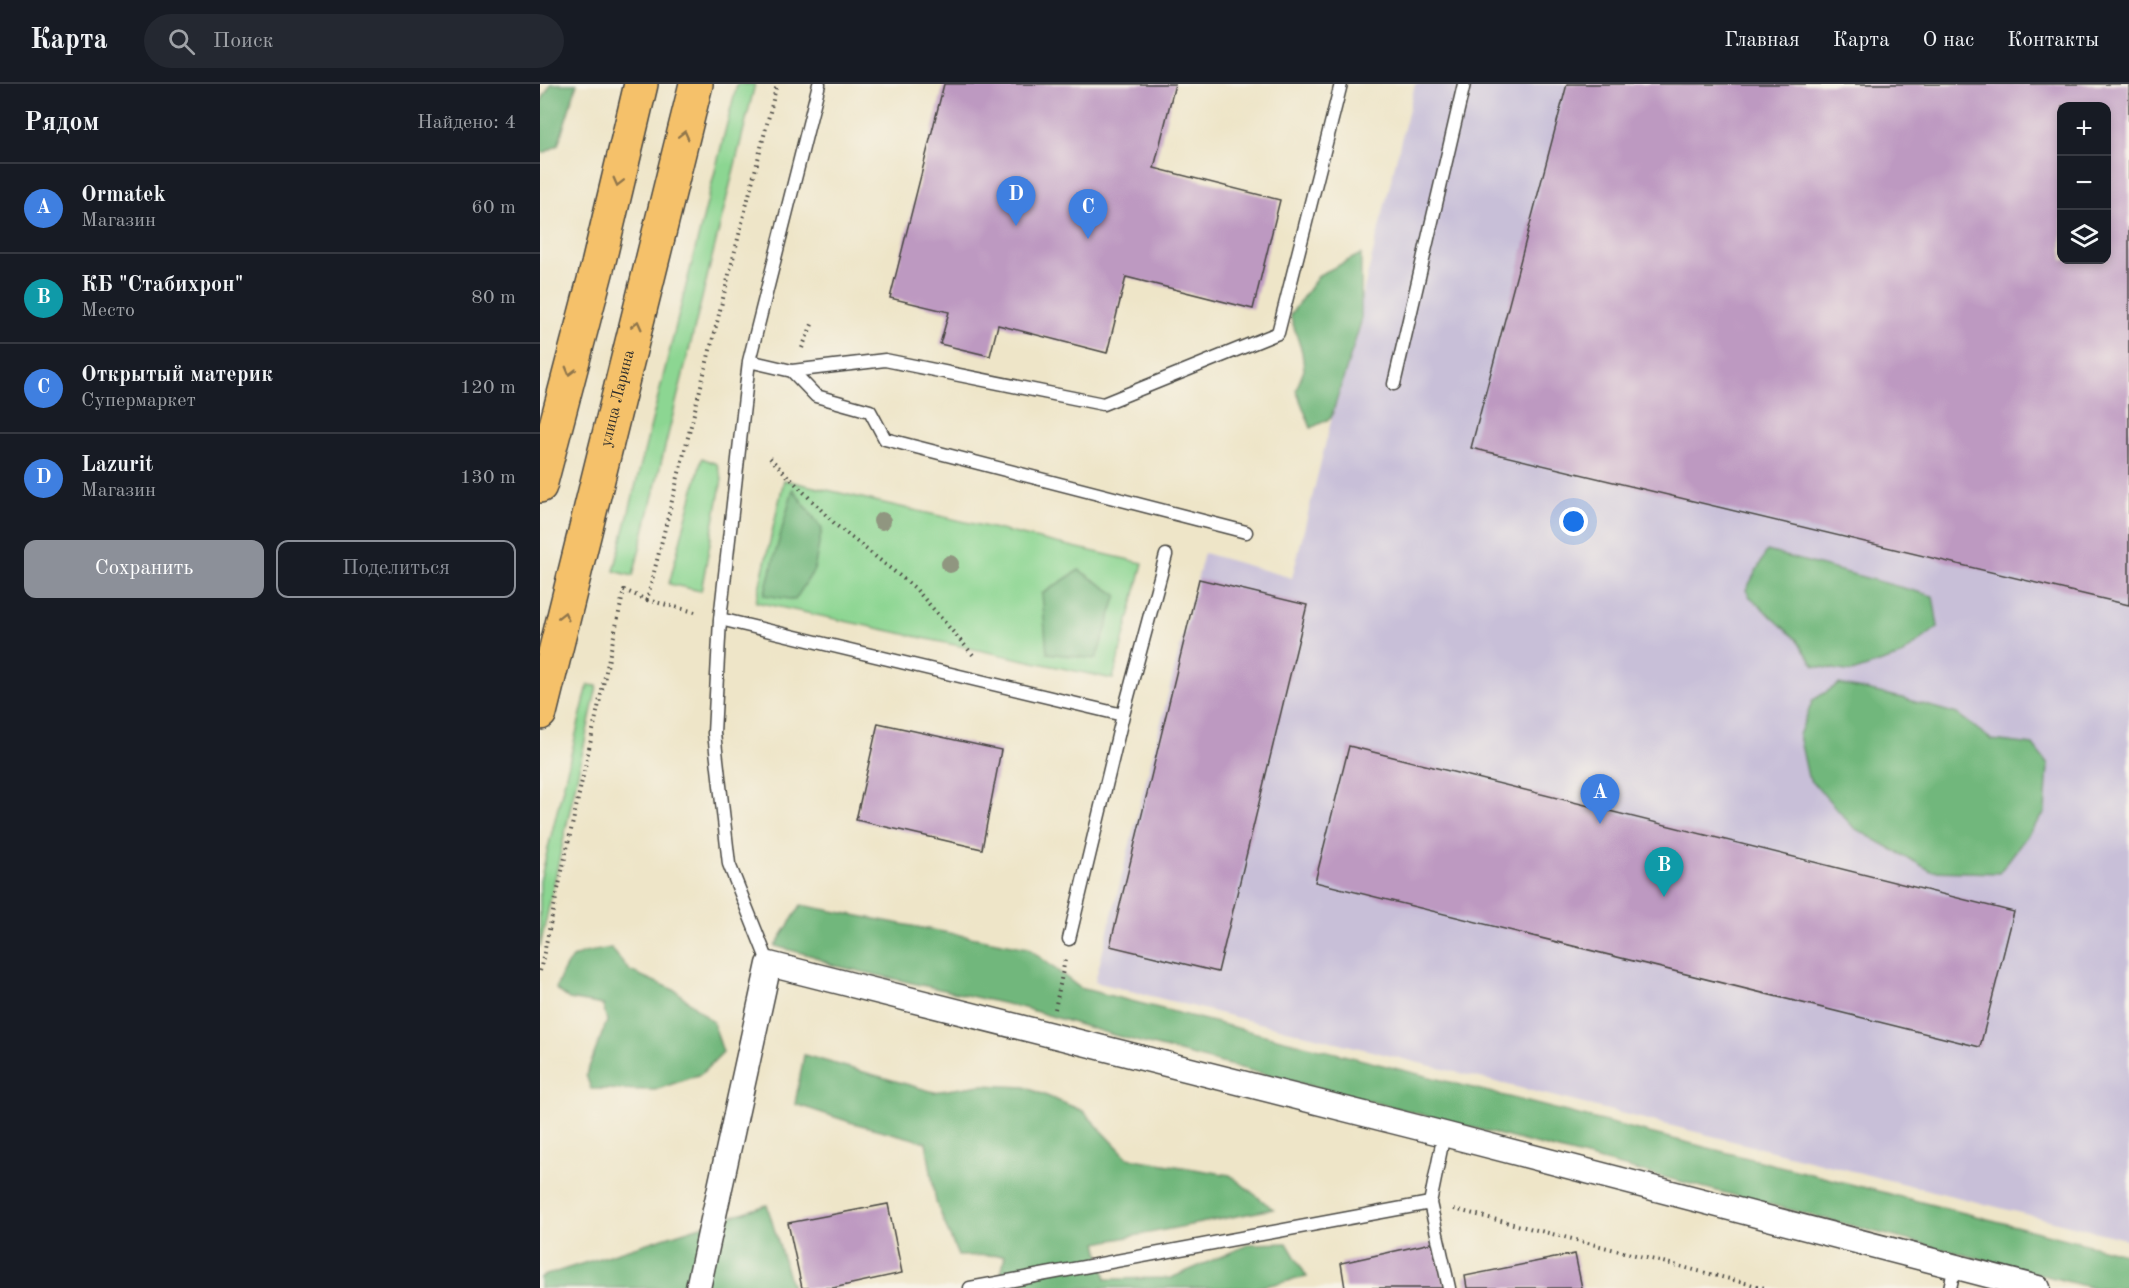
<!DOCTYPE html>
<html lang="ru">
<head>
<meta charset="utf-8">
<style>
  body { margin:0; font-family:"Old Standard TT",serif; background:#242831; color:#f1f3f6 }
  .controls { position:absolute; right:18px; top:18px; display:grid; overflow:hidden; border-radius:12px; box-shadow:0 3px 9px #0003 }
  .controls button { width:54px; height:54px; display:grid; place-items:center; padding:0; border:0; border-bottom:2px solid #363941; background:#171b24; color:#f1f3f6; font:30px sans-serif }
  .you { position:absolute; left:1034px; top:438px; width:21px; height:21px; margin:-15px; border:4px solid #fff; border-radius:50%; background:#1a73e8; box-shadow:0 0 0 9px #1a73e833 }
  .badge { display:grid; place-items:center; width:39px; height:39px; border-radius:50%; background:#8c9099; color:#fff; font-size:20px; font-weight:700 }
  .pin { position:absolute; translate:-50% -50px; filter:drop-shadow(0 2px 3px #0008) }
  .pin::after { content:''; position:absolute; top:32px; width:21px; height:18px; background:inherit; clip-path:polygon(0 0,100% 0,50% 100%) }
  .list { margin:0; padding:0; list-style:none }
  h2 { display:flex; justify-content:space-between; align-items:center; height:78px; margin:0; padding:0 24px; font-size:26px }
  h2 small { font-size:20px; font-weight:400; color:#9ea1a6 }
  .list li { display:grid; grid-template-columns:39px 1fr auto; gap:18px; align-items:center; box-sizing:border-box; height:90px; padding:0 24px; border-top:2px solid #363941 }
  .list b { display:block; font-size:22px; white-space:nowrap }
  .list p { margin:0; font-size:20px; white-space:nowrap; color:#9ea1a6 }
  .list em { font-size:20px; font-style:normal; color:#9ea1a6 }
  .actions { display:flex; gap:12px; padding:18px 24px }
  .actions a { flex:1; padding:14px 0; border:2px solid #8c9099; border-radius:12px; text-align:center; font-size:21px; color:#8c9099 }
  .actions .main { background:#8c9099; color:#fff }
  .icon { flex:none; width:33px; height:33px; fill:none; stroke:currentColor; stroke-width:2; stroke-linecap:round; stroke-linejoin:round }
  .map { position:relative; flex:none; width:1589px; height:1204px; overflow:hidden }
  header { display:flex; align-items:center; gap:36px; box-sizing:border-box; height:84px; padding:0 30px; background:#171b24; border-bottom:2px solid #363941 }
  header strong { font-size:28px }
  nav { display:flex; gap:33px; margin-inline-start:auto; font-size:21px }
  .search { width:420px; height:54px; background:#242831; display:flex; align-items:center; gap:15px; box-sizing:border-box; padding:0 21px; border-radius:33px; color:#9ea1a6; font-size:22px }
  main { display:flex }
  aside { flex:1; background:#171b24 }
  .map>svg:first-child { display:block }
  .industrial { fill:#c8bfd8; fill-rule:evenodd }
  .green { fill:#8cd692; stroke:#5c805e; stroke-width:1.5 }
  .forest { fill:#71b77c; stroke:#4e7154; stroke-width:1.5 }
  .building { fill:#bd99c1; fill-rule:evenodd }
  .lines { fill:none; stroke-linecap:round; stroke-linejoin:round }
  .lane-casing { stroke:#484743; stroke-width:15 }
  .street-casing { stroke:#484743; stroke-width:27 }
  .primary-casing { stroke:#484743; stroke-width:36 }
  .path { stroke:#484743; stroke-width:4; stroke-dasharray:1.5 4.5; stroke-linecap:butt }
  .lane { stroke:#fff; stroke-width:12 }
  .street { stroke:#fff; stroke-width:24 }
  .primary { stroke:#f5c16b; stroke-width:33 }
  .tree { fill:#909680 }
  .oneway { stroke:#90764b }
  .labels { text-anchor:middle; dominant-baseline:central; stroke-width:4.5; stroke-linejoin:round; paint-order:stroke }
  .street-label { font-size:16px; fill:#2b2b2b; stroke:#f7f3e8 }
</style>
</head>
<body>
<header>
<strong>Карта</strong>
<div class="search"><svg class="icon" aria-label="search" viewBox="0 0 24 24"><circle cx="10" cy="10" r="6"/><path d="M15 15l6 6"/></svg>Поиск</div>
<nav><a>Главная</a><a>Карта</a><a>О нас</a><a>Контакты</a></nav>
</header>
<main>
<aside>
<h2>Рядом<small>Найдено: 4</small></h2>
<ul class="list">
<li><span class="badge" style="background:#3f7fe0">A</span><div><b>Ormatek</b><p>Магазин</p></div><em>60 m</em></li>
<li><span class="badge" style="background:#0f9aa8">B</span><div><b>КБ &quot;Стабихрон&quot;</b><p>Место</p></div><em>80 m</em></li>
<li><span class="badge" style="background:#3f7fe0">C</span><div><b>Открытый материк</b><p>Супермаркет</p></div><em>120 m</em></li>
<li><span class="badge" style="background:#3f7fe0">D</span><div><b>Lazurit</b><p>Магазин</p></div><em>130 m</em></li>
</ul>
<div class="actions"><a class="main">Сохранить</a><a>Поделиться</a></div>
</aside>
<div class="map">
<svg width="1589" height="1204" viewBox="0 0 1589 1204">
  <rect width="100%" height="100%" fill="#f7f3e8"/>
  <filter id="ink" filterUnits="userSpaceOnUse"><feTurbulence type="fractalNoise" baseFrequency=".0167" numOctaves="2"/><feDisplacementMap in="SourceGraphic" scale="12" xChannelSelector="R" yChannelSelector="G"/><feConvolveMatrix kernelMatrix="1 2 1 2 8 2 1 2 1" color-interpolation-filters="sRGB"/></filter>
  <filter id="wash" filterUnits="userSpaceOnUse"><feTurbulence type="fractalNoise" baseFrequency=".008" numOctaves="4" result="noise"/><feDisplacementMap in="SourceGraphic" scale="24" xChannelSelector="R" yChannelSelector="G"/><feGaussianBlur stdDeviation="1.35" result="paint"/><feColorMatrix in="noise" values="0 0 0 0 0 0 0 0 0 0 0 0 0 0 0 0 0 1.4 0 .05"/><feComposite in="paint" operator="in"/></filter>
  <g filter="url(#wash)">
    <rect width="100%" height="100%" fill="#eee5c8"/>
    <path class="industrial" d="M875,0h714v1156l-1034,-258 109,-429 88,25zM1522,22h44v154h-44z"/>
    <path class="green" d="M197,0h18l-122,492 -19,-5z
      M162,374l15,6 5,15 -21,112 -32,-7z
      M244,396l359,83 -30,116 -357,-77z
      M48,601l9,1 -57,261v-66z"/>
    <path class="forest" d="M11,0h26l-19,61 -14,8 -4,-1v-49z
      M821,170v68l-30,96 -20,10 -15,-38 8,-20 -2,-18 -12,-37 29,-40z
      M253,405l29,40 -8,41 -19,30 -31,-5z
      M1227,467l166,45 5,31 -38,29 -48,16 -37,-6 -19,-27 -46,-42 -4,-7z
      M539,486l38,25 -21,64 -49,-6 -5,-59z
      M1299,600l63,14 55,16 35,26 41,5 15,20 -3,47 -46,61 -68,-2 -77,-43 -46,-51 -9,-42 14,-35z
      M261,821l227,43 52,40 1049,267v33h-36l-976,-252 -93,-28 -192,-43 -19,-9 -38,-10z
      M71,864l19,23 46,20 37,31 10,30 -22,22 -46,16 -64,-1 -5,-14 21,-54 -4,-16 -34,-6 -13,-10c13,-38 18,-34 55,-41z
      M264,971l130,37 47,-7 44,2 58,24 45,47 102,17 43,34 -176,34 9,36 65,-1 79,-34 37,-1 20,34 -52,11h-257l7,-33 -47,1 -22,-54 -10,-60 -73,-19 -58,-19z
      M227,1121l25,83h-252v-11z"/>
    <g id="blocks">
      <path class="building" d="M404,0h231l-21,84 126,32 -27,109 -127,-32 -19,76 -109,-28 -8,31 -50,-12 9,-32 -59,-14z
        M1027,0h562v521l-658,-157zM1522,22h44v154h-44z
        M659,495l108,26 -89,367 -108,-26z
        M338,639l123,27 -19,99 -126,-29z
        M809,662l665,166 -34,135 -665,-165z
        M348,1120l14,69 -69,15h-31l-14,-65z
        M896,1158l9,46h-100l-4,-25z
        M1035,1170l7,34h-115l-2,-12z"/>
    </g>
  </g>
  <g filter="url(#ink)">
    <use href="#blocks" fill-opacity="0" stroke="#484743" stroke-width="1.5"/>
    <g class="lines">
      <g class="lane-casing">
        <path id="lane" d="M209,277l43,10 93,-11 218,44 175,-71 63,-249
          M252,287l24,25 54,15 15,28 361,93
          M854,300l70,-300
          M180,535l403,96 43,-160
          M529,855l54,-224
          M229,880l-40,-100 -15,-131 6,-114 29,-258 70,-277
          M890,1119l19,85
          M430,1204l460,-85 14,-69
          M1410,1204l5,-22"/>
      </g>
      <g class="street-casing">
        <path id="street" d="M158,1204l71,-324 675,170 594,154"/>
      </g>
      <g class="primary-casing">
        <g id="primary">
          <path d="M0,402l58,-221 43,-181"/>
          <path id="s1" d="M0,629l156,-629"/>
        </g>
      </g>
      <path class="path" d="M262,264l11,-26
        M230,374l67,68 78,62 59,68
        M107,516l52,13
        M0,887l84,-381 23,10 130,-516
        M515,925l10,-49
        M914,1125l311,79"/>
      <use href="#lane" class="lane"/>
      <use href="#street" class="street"/>
      <use href="#primary" class="primary"/>
    </g>
    <g class="tree">
      <circle cx="342" cy="437" r="9"/>
      <circle cx="410" cy="480" r="9"/>
    </g>
    <defs><path id="oneway-chevron" d="M-2-3.5L2.5 0L-2 3.5" fill="none" stroke-width="1.6" stroke-linecap="round" stroke-linejoin="round" transform="scale(1.5)"/></defs>
    <g class="oneway">
      <use href="#oneway-chevron" transform="translate(144 51) rotate(-76)"/>
      <use href="#oneway-chevron" transform="translate(78 98) rotate(104)"/>
      <use href="#oneway-chevron" transform="translate(97 241) rotate(-76)"/>
      <use href="#oneway-chevron" transform="translate(30 287) rotate(105)"/>
      <use href="#oneway-chevron" transform="translate(24 532) rotate(-76)"/>
    </g>
  </g>
  <g class="labels">
    <g class="street-label">
      <text stroke="none"><textPath href="#s1" startOffset="324">улица Ларина</textPath></text>
    </g>
  </g>
</svg>
<div class="controls">
<button>+</button>
<button>−</button>
<button><svg class="icon" aria-label="layers" viewBox="0 0 24 24"><path d="M12 4l9 5-9 5-9-5zM3 14l9 5 9-5"/></svg></button>
</div>
<div class="you"></div>
<div class="pin badge" style="left:1060px;top:740px;background:#3f7fe0">A</div>
<div class="pin badge" style="left:1124px;top:813px;background:#0f9aa8">B</div>
<div class="pin badge" style="left:548px;top:155px;background:#3f7fe0">C</div>
<div class="pin badge" style="left:476px;top:142px;background:#3f7fe0">D</div>
</div>
</main>
</body>
</html>
